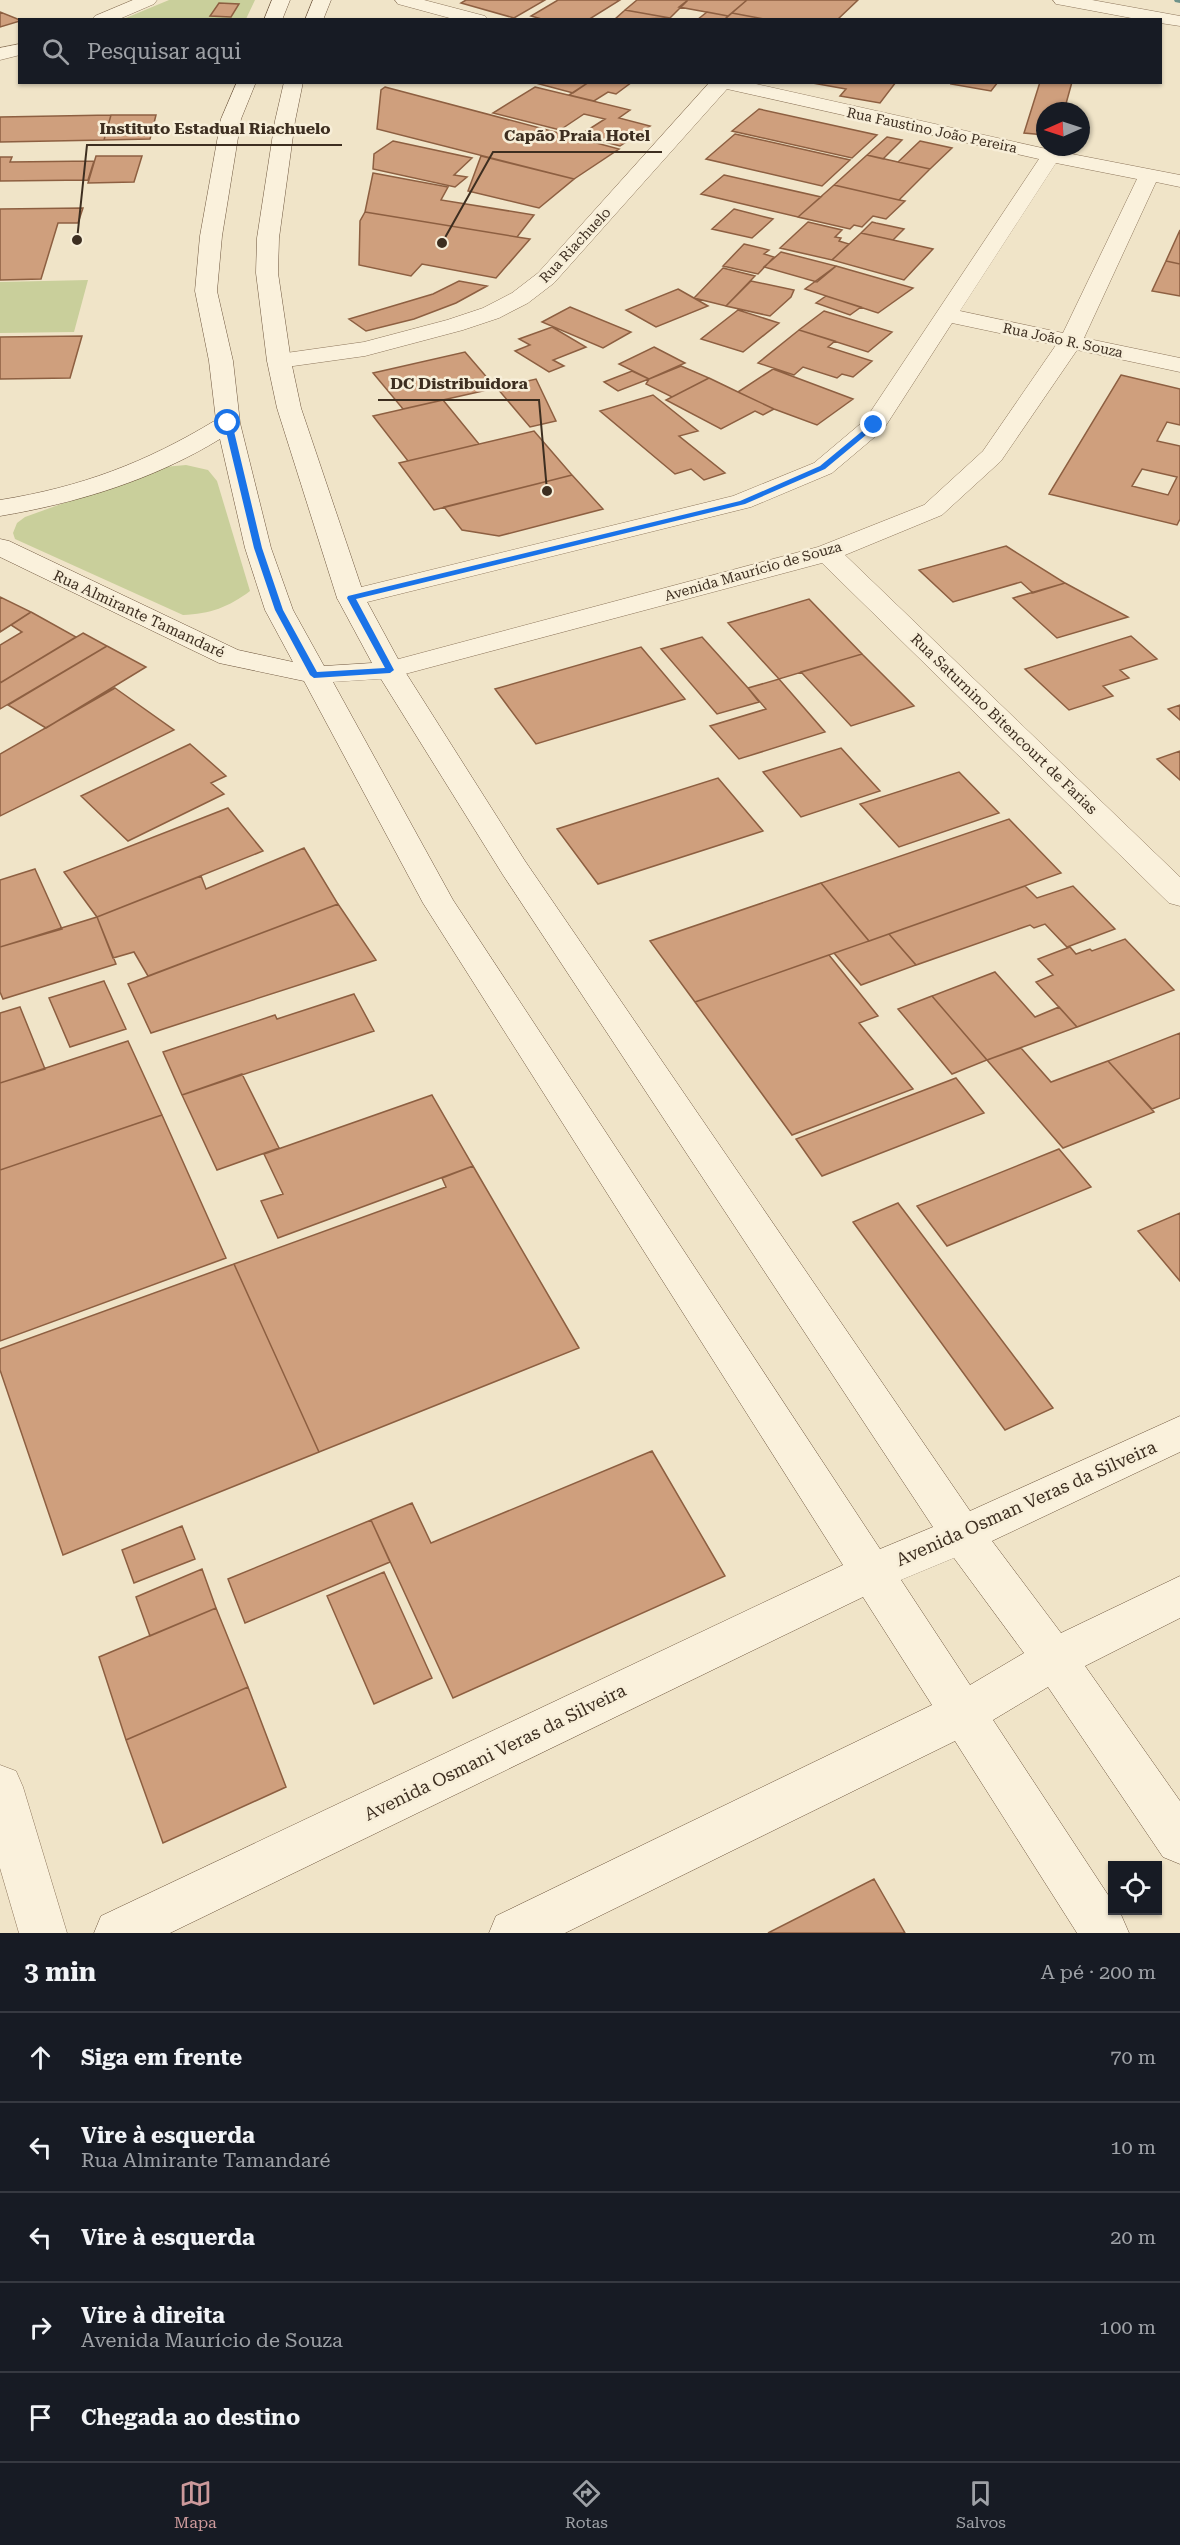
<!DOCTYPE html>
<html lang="pt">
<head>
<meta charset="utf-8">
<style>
  body { margin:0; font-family:"Roboto Serif",serif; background:#242831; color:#f1f3f6 }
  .controls { position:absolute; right:18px; bottom:18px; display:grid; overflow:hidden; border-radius:0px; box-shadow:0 2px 4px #0004 }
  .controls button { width:54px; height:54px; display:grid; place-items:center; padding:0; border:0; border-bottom:2px solid #363941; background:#171b24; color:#f1f3f6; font:30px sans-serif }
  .compass { position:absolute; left:1036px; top:102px; width:54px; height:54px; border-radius:50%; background:#171b24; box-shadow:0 2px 4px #0004; rotate:267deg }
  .stop { position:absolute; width:18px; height:18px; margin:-14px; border:4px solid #1a73e8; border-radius:50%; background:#fff }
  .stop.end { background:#1a73e8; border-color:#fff; box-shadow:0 2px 6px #0008 }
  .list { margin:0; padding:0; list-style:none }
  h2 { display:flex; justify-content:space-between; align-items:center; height:78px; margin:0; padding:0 24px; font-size:26px }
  h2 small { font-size:20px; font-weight:400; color:#9ea1a6 }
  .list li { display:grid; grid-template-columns:39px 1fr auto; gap:18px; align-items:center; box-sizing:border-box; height:90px; padding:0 24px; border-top:2px solid #363941 }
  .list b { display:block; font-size:22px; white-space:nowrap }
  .list p { margin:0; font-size:20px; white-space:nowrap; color:#9ea1a6 }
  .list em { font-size:20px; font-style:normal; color:#9ea1a6 }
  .icon { flex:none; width:33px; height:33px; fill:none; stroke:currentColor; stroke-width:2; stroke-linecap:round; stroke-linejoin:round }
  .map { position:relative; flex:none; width:1180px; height:1933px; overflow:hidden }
  .search { position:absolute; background:#171b24; box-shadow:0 2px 4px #0004; left:18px; right:18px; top:18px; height:66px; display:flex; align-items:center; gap:15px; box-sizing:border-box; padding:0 21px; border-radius:0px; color:#9ea1a6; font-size:22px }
  .sheet { height:528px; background:#171b24 }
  nav { display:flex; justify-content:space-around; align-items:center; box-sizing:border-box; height:84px; border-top:2px solid #363941; background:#171b24; font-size:16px; color:#9ea1a6 }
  nav a { display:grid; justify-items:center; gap:3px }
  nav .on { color:#cc999b }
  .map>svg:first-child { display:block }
  .green { fill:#c9cf9b }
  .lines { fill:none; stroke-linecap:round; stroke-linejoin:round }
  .stream { fill:#6f938a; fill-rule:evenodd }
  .building { fill:#cf9f7d; stroke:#8d5f41; stroke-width:1.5; fill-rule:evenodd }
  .street-casing { stroke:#8d765c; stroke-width:1 }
  .secondary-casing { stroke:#6f573f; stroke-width:1 }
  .street { fill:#faf1dc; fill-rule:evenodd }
  .secondary { fill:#faf1dc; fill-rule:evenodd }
  .route { fill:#1a73e8 }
  .labels { text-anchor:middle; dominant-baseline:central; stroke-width:5; stroke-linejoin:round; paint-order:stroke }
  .far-street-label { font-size:14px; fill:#3d2e20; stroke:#f7eed8 }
  .street-label { font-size:15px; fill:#3d2e20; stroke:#f7eed8 }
  .near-street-label { font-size:18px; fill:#3d2e20; stroke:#f7eed8 }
  .leader { fill:none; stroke:#3d2e20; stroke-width:2 }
  .callout-dot { fill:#3d2e20; stroke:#f7eed8; stroke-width:2 }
  .callout-label { font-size:16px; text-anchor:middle; font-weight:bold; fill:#3d2e20; stroke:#f7eed8; stroke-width:5; stroke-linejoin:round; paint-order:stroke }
</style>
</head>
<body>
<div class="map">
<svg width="1180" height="1933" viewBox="0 0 1180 1933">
  <rect width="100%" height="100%" fill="#f0e4c8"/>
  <path class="green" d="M169,0h86l-9,19 -125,1z
    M88,280l-14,52 -74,1v-51z
    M186,465l22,5 9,11 33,110c-21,16 -40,23 -67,24l-168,-76 -2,-6 4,-10 8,-6 139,-50z"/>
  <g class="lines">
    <path class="stream" d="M1174,0h6v3l-5,-1z"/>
  </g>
  <path class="building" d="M466,0h79l-31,18 -53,-15z
    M558,0h62l-32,20h-43l-14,-4z
    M637,0h51l-18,18 -45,-8z
    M688,0h59l-19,16 -49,-9z
    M747,0h111l-21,20h-67l-38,-7z
    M219,3l20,1 -8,13 -21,-1z
    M625,10l45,8 -56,2z
    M0,12l20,8v1l-20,6z
    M707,12l21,4 -4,4h-27z
    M732,13l38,7h-46z
    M532,82h57l-16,11z
    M589,82h43l-16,12 -8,-2 -14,9 -25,-6z
    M807,82h89l-16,21 -40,-7 6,-7z
    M952,82h46l-7,9 -40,-7z
    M1040,82h32l-8,29h-19v24l-21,-2z
    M385,87l234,62 -45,30 -197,-50 4,-39z
    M535,87l95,23 -11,8 31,8 -30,20 -31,-8 6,-4 -9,-3 19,-12 -21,-5 -24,16 -67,-17z
    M759,109l118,26 -25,23 -120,-27z
    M111,115l-7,25 -104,2v-25z
    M111,115h45l-6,24 -46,1z
    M735,134l115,26 -28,26 -116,-27z
    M887,137l15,3 -19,19 -16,-4z
    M393,141l79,17 -18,17 13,2 -12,10 -82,-18 1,-15z
    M920,141l32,7 -22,21 -32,-7z
    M867,155l31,7 32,7 -31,31 -65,-15z
    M96,156h46l-8,26 -46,1z
    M481,156l93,23 -35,29 -71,-17z
    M0,157h12l-2,5 84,-1 -6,19 -88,1z
    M373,173l75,14 -7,13 93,15 -17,22 -152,-25z
    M724,175l97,22 -23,20 -97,-23z
    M834,185l65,15 6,1 -19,18 -13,-3 -11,11 -8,-2 -4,4 -52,-12z
    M83,208l-5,15h-20l-17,56 -41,1v-71z
    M734,209l39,10 -21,19 -40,-9z
    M365,212l152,25 13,2 -34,39 -74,-14 -11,12 -52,-11 1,-44z
    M808,222l34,8 -7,7 6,1 -2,3 10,3 -17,16 -52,-12z
    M872,222l4,1 28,6 -11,11 -32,-7z
    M1180,230v34l-14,-3z
    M861,233l32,7 40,9 -29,31 -72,-20z
    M744,244l25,6 -5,4 10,3 -16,17 -35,-8z
    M781,252l55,14 -19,16 -53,-15z
    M1166,261l14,3v32l-28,-5z
    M836,266l77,22 -35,25 -73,-24z
    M723,268l32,8 -29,30 -32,-8z
    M459,281l28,5 -31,17 -42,16 -48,12 -17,-12 84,-25z
    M751,281l43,9 -3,7 -21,19 -44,-10z
    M678,289l30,17 -52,21 -30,-17z
    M826,296l35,11 -11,8 -34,-12z
    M570,307l61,25 -28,16 -61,-26z
    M738,310l41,13 -36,29 -42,-13z
    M824,311l68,21 -24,20 -69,-22z
    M552,327l34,20 -33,13 11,6 -15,6 -34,-21 15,-6 -11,-6z
    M799,330l36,11 -7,6 44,14 -19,16 -11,-3 -5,4 -34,-11 -9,8 -36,-12z
    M82,336l-12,42 -70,1v-42z
    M654,347l31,16 -36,16 -30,-15z
    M465,352l31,36 -93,21 -30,-36z
    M681,366l28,12 -37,19 -26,-13 3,-5z
    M773,369l80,30 -36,26 -43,-16 -36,-17z
    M632,371l17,8 -31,12 -14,-9z
    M1121,375l59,14v36l-13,-3 -10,19 23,5v73l-3,6 -128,-31zM1142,469l35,8 -9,18 -36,-9z
    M709,378l29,14 36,17 -11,6 -8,-4 -34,18 -55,-29z
    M536,379l20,42 -26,6 -33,-39z
    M653,395l45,36 -19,5 46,37 -21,7 -13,-11 -16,5 -75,-63z
    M443,400l36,44 -71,17 -35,-45z
    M534,431l38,44 -138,35 -35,-47z
    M572,475l31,34 -104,27 -37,-6 -18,-23z
    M1006,546l59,37 -32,10 -12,-11 -68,20 -34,-32z
    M1065,583l63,34 -71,21 -44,-40z
    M0,597l31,15 -31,20z
    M809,599l53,55 -83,25 -51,-56z
    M31,612l45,25 -76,46v-38l22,-13 -11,-7z
    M83,633l24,13 -107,63v-26z
    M1131,636l26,23 -37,11 9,8 -26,8 10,10 -44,14 -44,-41z
    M702,637l46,51 11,14 -42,12 -56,-65z
    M107,646l39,21 -100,61 -38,-23z
    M641,647l44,52 -149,45 -41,-55z
    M862,654l52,52 -63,20 -50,-54z
    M779,679l46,53 -86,27 -29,-33 56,-17 -18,-21z
    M115,688l59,42 -174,86v-62z
    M1180,705v15l-12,-11z
    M190,744l36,32 -15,7 13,11 -96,47 -47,-45z
    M841,748l39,43 -79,26 -38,-45z
    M1180,751v29l-23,-21z
    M959,772l40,41 -100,34 -39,-43z
    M718,778l45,53 -165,53 -41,-55z
    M228,808l35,43 -166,66 -33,-45z
    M1009,819l52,54 -192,68 -48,-58z
    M304,848l34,56 -190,72 -14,-24 -21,6 -16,-41 104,-41 5,13z
    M35,869l27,60 -62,18v-67z
    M821,883l48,58 -174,61 -45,-61z
    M1025,886l12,12 36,-12 42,43 -48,18 -22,-23 -11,4 -4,-3 -114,40 -27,-31z
    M338,904l38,56 -225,73 -23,-49z
    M97,917l19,47 -113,35 -3,-7v-45z
    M889,934l27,31 -55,20 -27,-32z
    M1125,939l49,51 -97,37 -41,-45 17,-7 -15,-16 32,-12 6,7 14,-5 2,2z
    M829,955l49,61 -19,7 54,66 -121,46 -97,-133z
    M995,972l40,45 24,-10 18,20 -90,33 -55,-64z
    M104,981l22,48 -56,18 -21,-49z
    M354,994l20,37 -192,64 -19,-43 112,-37 2,4z
    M932,996l55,64 -35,14 -54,-65z
    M20,1007l25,62 -45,14v-70z
    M1180,1033v65l-28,11 -44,-48z
    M128,1041l34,74 -162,55v-87z
    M1021,1048l30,34 57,-21 46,51 -91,36 -76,-88z
    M242,1074l37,74 -62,22 -35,-75z
    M956,1078l28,35 -162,63 -26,-37z
    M432,1095l41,71 -195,72 -17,-37 22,-7 -19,-40z
    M162,1115l64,143 -226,83v-171z
    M1059,1149l32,38 -144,59 -30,-40z
    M473,1166l106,182 -260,104 -85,-188 212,-77 -4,-9z
    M898,1203l155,205 -48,22 -152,-208z
    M1180,1213v68l-42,-50z
    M234,1264l85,188 -256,103 -63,-185v-21z
    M652,1451l73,125 -272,122 -82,-178 41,-17 19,40z
    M371,1520l19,42 -145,61 -17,-44z
    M182,1526l13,33 -61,24 -12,-33z
    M202,1569l14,39 -66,28 -14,-39z
    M384,1572l48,106 -58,26 -47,-108z
    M216,1608l32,79 -122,53 -27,-83z
    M248,1687l38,100 -123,56 -37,-103z
    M874,1879l31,54h-137z"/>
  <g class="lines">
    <g class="street-casing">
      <path id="street" d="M133,0h24l-3,4 -37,16h-25l3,-4z
        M395,0h29l61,16 3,4h-31l-59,-16z
        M1053,0h39l88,16v10l-20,-3v-3h-18l-80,-15 -6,-1z
        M20,44v11l-20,5v-12z
        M710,82h37l304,68 129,25v12l-24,-5 -72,156 96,20v14l-103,-22 -76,111 -59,54 -97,40 335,322v29l-11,-3 -347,-340 -432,115 -10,-2 -4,-6 4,-6 438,-117 106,-42 59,-54 73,-106 -104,-22 -69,107 -51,43 -81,34 -400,99 -10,-2 -4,-6 4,-6 392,-96 81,-33 51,-43 174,-261 -312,-70 -173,194 -26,20 -29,15 -36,12 -98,26 -86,12 -8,-2 -4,-5 4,-5 8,-2 85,-12 83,-22 36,-12 29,-15 26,-20zM1056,163l81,16 -74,154 -103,-22z
        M0,1765l16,6 7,16 44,146h-48l-19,-65z"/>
    </g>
    <g class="secondary-casing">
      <path id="secondary" d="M272,0h18l-8,20h-18z
        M313,0h18l-8,20h-18z
        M237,82h19l-15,37 -19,117 -5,55 16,70 7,62 31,125 22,62 31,56 48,-3 -35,-65 -60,-190 -10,-47 -11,-88 1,-35 18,-117 9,-39h19l-8,39 -16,117 -1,35 13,88 10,47 64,190 39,72 121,191 445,650 210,-95v36l-188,89 69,92 119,-57v42l-95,48 95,135v63l-17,-7 -115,-170 -55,33 119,181v9h7l10,23h-52l-122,-192 -390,192h-76l7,-17 436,-211 -69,-108 -693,336h-76l7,-17 742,-351 -420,-662 -119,-222 -85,-18 -219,-106v-18l9,2 229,109 55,12 -28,-52 -20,-62 -25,-109c-67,41 -143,64 -220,77v-16c81,-13 145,-37 216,-80l-7,-59 -14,-70 5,-55 21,-117zM381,679l122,196 430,652 -53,22 -427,-649 -120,-218zM954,1558l70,95 -54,32 -69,-105z"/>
    </g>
    <use href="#street" class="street"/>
    <use href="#secondary" class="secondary"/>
  </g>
  <path class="route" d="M228,421l4,2 30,125 21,62 34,62 68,-4 -38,-70 1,-2 392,-95 80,-35 52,-43 6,2 -53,44 -80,35 -389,95 38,71 -4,3 -76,5 -4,-3 -35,-65 -21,-62 -30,-125z"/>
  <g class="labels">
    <g class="far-street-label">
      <text transform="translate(932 130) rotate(12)">Rua Faustino João Pereira</text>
      <text transform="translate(575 245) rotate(-47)">Rua Riachuelo</text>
      <text transform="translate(1063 340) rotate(12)">Rua João R. Souza</text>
      <text transform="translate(753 571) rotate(-16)">Avenida Maurício de Souza</text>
    </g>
    <g class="street-label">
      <text transform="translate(139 614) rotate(25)">Rua Almirante Tamandaré</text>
      <text transform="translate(1004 724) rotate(44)">Rua Saturnino Bitencourt de Farias</text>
    </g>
    <g class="near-street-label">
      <text transform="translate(1026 1503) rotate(-24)">Avenida Osman Veras da Silveira</text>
      <text transform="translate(495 1752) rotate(-26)">Avenida Osmani Veras da Silveira</text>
    </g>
  </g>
  <path class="leader" d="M77 240L87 145H342M442 243L493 152H662M547 491L539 400H378"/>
  <g class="callout-dot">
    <circle cx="77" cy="240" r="6"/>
    <circle cx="442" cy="243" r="6"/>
    <circle cx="547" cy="491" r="6"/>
  </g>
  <g class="callout-label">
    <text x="215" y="134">Instituto Estadual Riachuelo</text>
    <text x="577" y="141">Capão Praia Hotel</text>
    <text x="459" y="389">DC Distribuidora</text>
  </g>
</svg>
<div class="controls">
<button><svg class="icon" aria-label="locate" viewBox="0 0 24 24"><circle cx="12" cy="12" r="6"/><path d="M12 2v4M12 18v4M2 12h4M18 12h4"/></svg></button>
</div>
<svg class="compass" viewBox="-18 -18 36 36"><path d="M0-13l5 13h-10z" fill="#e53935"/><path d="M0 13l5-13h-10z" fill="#9ea1a6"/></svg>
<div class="stop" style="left:228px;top:423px"></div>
<div class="stop end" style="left:874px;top:425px"></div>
<div class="search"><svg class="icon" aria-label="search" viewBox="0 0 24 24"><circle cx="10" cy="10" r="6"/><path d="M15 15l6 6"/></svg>Pesquisar aqui</div>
</div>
<section class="sheet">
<h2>3 min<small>A pé · 200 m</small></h2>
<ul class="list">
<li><svg class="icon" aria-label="ahead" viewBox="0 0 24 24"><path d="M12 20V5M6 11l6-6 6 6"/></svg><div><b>Siga em frente</b></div><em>70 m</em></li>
<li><svg class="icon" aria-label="left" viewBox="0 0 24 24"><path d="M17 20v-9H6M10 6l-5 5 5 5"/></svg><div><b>Vire à esquerda</b><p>Rua Almirante Tamandaré</p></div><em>10 m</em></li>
<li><svg class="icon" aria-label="left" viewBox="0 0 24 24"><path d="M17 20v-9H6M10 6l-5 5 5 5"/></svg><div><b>Vire à esquerda</b></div><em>20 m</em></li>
<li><svg class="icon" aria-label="right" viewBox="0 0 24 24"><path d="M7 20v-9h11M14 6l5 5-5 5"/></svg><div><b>Vire à direita</b><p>Avenida Maurício de Souza</p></div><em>100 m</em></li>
<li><svg class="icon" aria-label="arrive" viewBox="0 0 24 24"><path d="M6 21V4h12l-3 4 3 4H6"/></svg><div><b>Chegada ao destino</b></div></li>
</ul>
</section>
<nav>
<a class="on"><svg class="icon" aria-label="map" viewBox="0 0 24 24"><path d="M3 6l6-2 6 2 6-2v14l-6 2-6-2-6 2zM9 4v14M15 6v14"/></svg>Mapa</a>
<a><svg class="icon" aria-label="directions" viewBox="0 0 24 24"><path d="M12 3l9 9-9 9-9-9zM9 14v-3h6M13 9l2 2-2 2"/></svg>Rotas</a>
<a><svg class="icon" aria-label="saved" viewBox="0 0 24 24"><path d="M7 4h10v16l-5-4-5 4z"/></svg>Salvos</a>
</nav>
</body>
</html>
